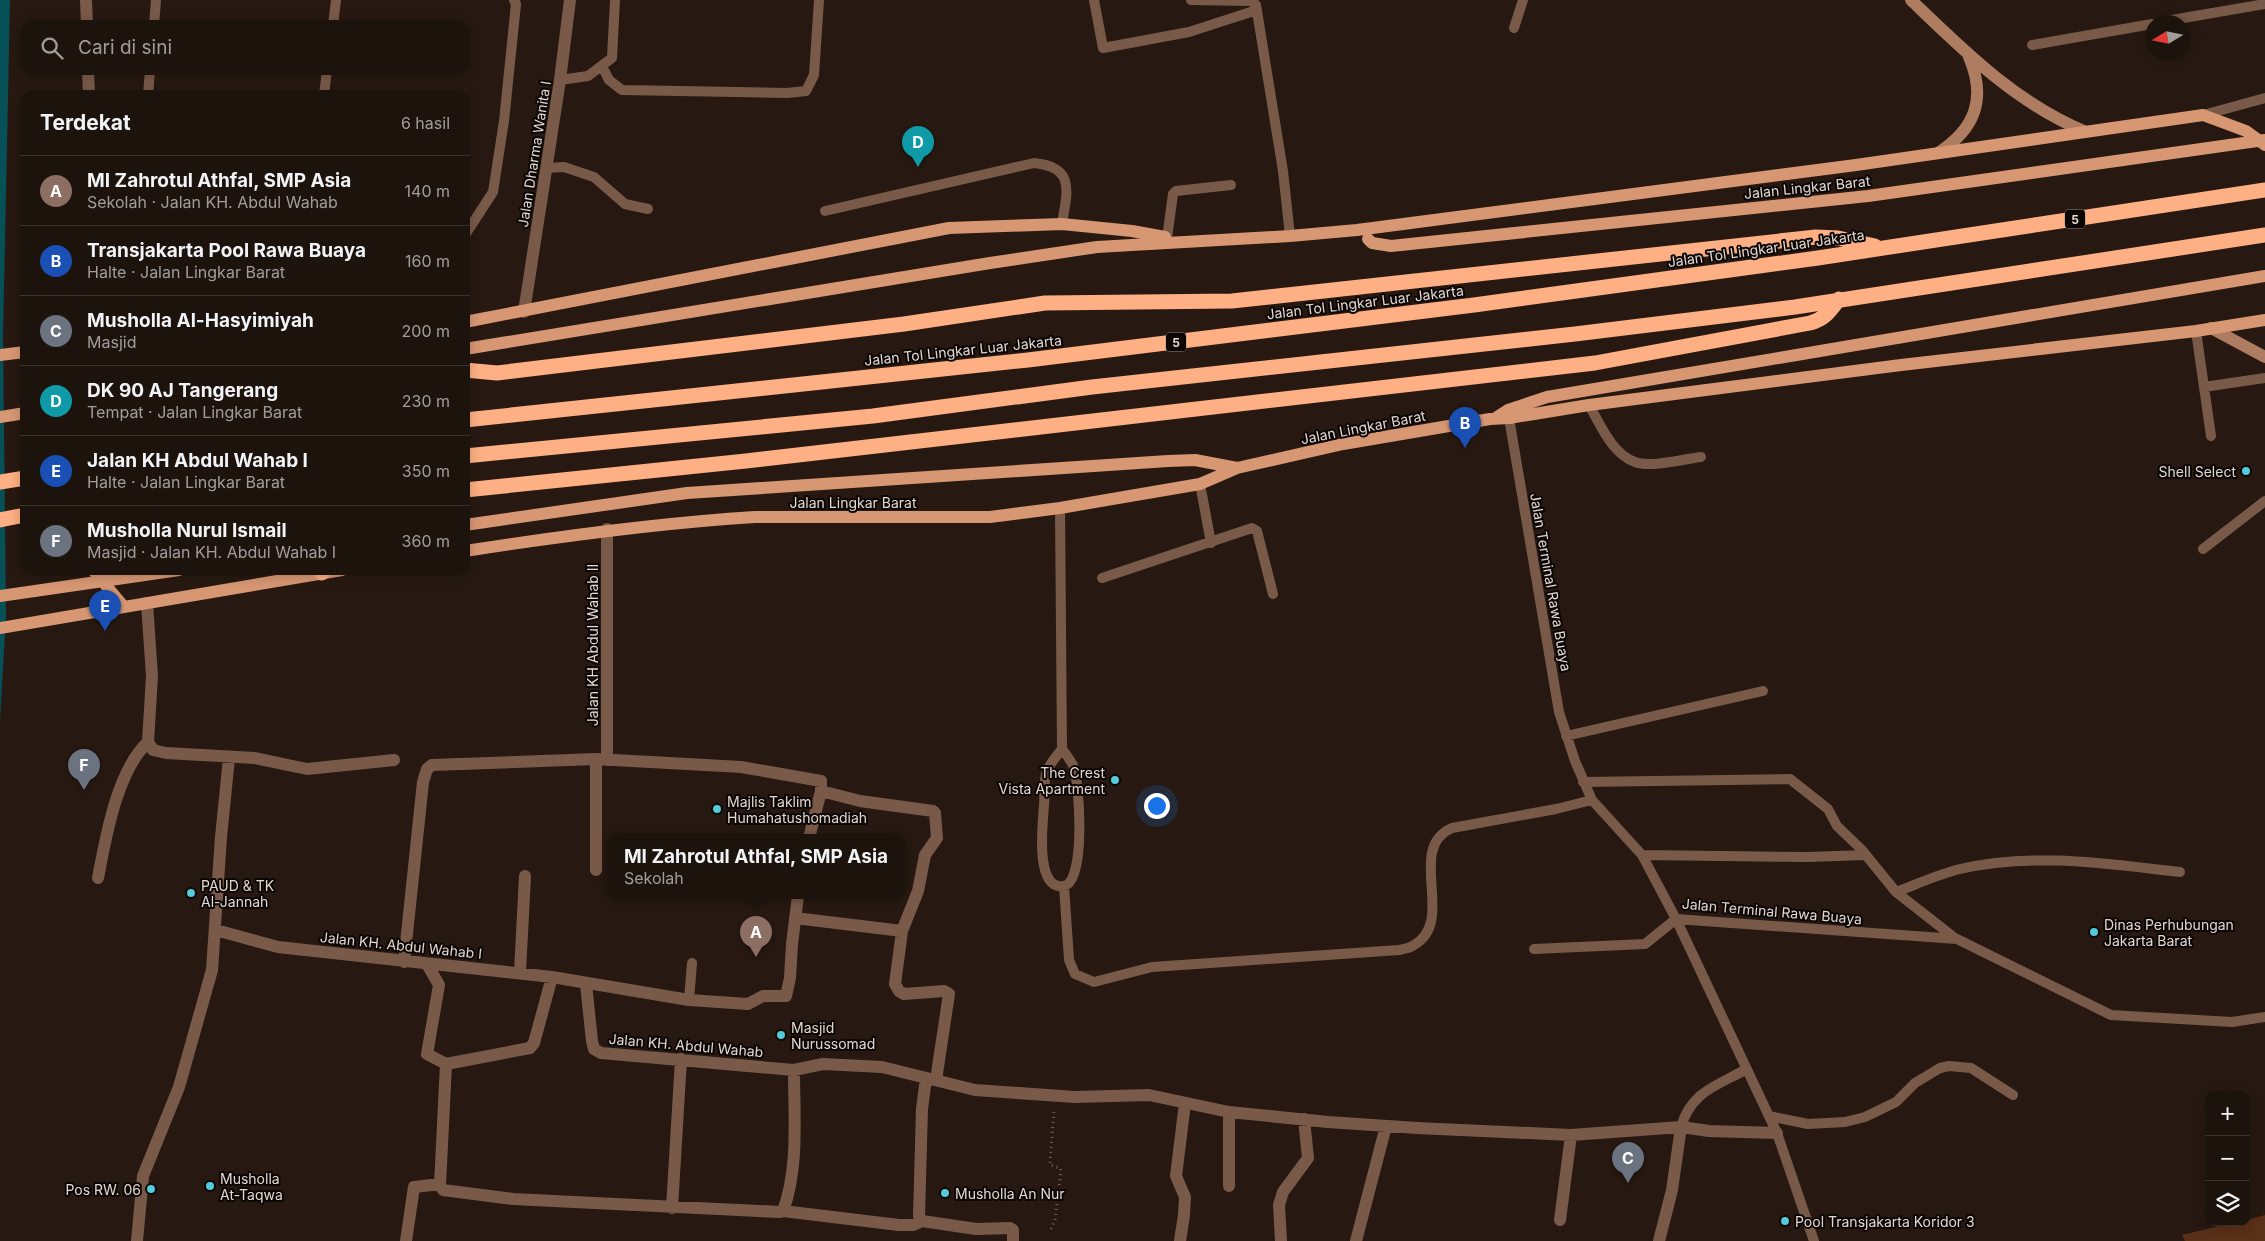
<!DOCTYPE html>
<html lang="id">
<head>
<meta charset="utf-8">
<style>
  body { margin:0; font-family:Inter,sans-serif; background:#2a201b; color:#f1f3f6 }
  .controls { position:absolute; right:15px; bottom:15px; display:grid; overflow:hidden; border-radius:10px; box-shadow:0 2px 12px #0003 }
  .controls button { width:45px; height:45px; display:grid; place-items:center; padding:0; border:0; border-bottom:1px solid #3b322e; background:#1d130d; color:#f1f3f6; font:25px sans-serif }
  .compass { position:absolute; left:2145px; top:15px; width:45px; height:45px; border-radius:50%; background:#1d130d; box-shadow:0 2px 12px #0003; rotate:260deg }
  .you { position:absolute; left:1156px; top:805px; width:18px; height:18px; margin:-12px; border:4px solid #fff; border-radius:50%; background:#1a73e8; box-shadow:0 0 0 8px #1a73e833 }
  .badge { display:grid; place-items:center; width:32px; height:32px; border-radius:50%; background:#2563eb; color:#fff; font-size:16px; font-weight:700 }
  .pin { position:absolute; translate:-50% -41px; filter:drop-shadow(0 1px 2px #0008) }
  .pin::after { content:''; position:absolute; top:26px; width:18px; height:15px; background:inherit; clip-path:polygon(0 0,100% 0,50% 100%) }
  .popup { position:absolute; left:607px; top:834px; width:298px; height:65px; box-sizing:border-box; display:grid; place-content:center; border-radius:10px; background:#1d130d; filter:drop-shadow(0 1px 4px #0005); font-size:16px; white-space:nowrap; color:#a09e9d }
  .popup b { font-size:19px; color:#f1f3f6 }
  .popup::after { content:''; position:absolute; left:50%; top:100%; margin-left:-10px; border:10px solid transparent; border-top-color:#1d130d }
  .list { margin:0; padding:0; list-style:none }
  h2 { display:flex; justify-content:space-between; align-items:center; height:65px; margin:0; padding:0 20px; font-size:21px }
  h2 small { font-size:16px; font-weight:400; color:#a09e9d }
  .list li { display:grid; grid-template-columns:32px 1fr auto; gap:15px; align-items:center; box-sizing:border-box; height:70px; padding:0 20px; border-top:1px solid #3b322e }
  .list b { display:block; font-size:19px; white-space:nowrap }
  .list p { margin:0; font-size:16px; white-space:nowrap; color:#a09e9d }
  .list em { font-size:16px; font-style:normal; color:#a09e9d }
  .icon { flex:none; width:28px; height:28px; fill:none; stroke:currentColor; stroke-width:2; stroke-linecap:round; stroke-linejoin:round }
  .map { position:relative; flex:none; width:2265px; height:1241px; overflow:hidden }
  .search { position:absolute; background:#1d130d; box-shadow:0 2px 12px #0003; left:20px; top:20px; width:450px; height:55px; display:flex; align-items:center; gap:12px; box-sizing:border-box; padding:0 18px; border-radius:15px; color:#a09e9d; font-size:19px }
  .panel { position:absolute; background:#1d130d; box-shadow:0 2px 12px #0003; left:20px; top:90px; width:450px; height:485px; border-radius:15px }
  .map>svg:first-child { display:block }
  .green { fill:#593018 }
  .water { fill:#065058 }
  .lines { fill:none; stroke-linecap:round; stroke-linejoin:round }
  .path { stroke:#71645d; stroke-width:3; stroke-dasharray:1 4; stroke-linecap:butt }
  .lane { stroke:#795a48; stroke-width:10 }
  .street { stroke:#795a48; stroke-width:12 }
  .secondary { stroke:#ae7c60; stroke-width:12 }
  .primary { stroke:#d89773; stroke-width:12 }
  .highway { stroke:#feaf83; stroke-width:15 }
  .primary-bridge { stroke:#d89773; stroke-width:12 }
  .poi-dot { fill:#53cbda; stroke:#0b0604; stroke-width:2 }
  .labels { text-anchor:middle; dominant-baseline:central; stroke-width:4; stroke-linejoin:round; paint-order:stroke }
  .shield { fill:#0b0604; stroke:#a29894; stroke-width:1 }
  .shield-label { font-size:12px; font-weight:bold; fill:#e2d7d2 }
  .street-label { font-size:14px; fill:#e2d7d2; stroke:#0b0604 }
  .poi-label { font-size:14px; fill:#e2d7d2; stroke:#0b0604; text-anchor:start }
</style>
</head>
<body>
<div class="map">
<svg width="2265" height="1241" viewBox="0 0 2265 1241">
  <rect width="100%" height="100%" fill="#271911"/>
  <path class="green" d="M2265,1215v26h-80l-3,-6 54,-13h10v-2z"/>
  <path class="water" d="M0,0h10l-7,336 3,279 -6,106z"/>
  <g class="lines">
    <path class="path" d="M1051,1229l4,-9 6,-49 -1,-3 -10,-3v-3l4,-51"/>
    <path class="lane" d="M1094,0l9,48 86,-16 68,-22
      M1191,0l60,1 5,4 27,166 7,65
      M2160,22l105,-18
      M154,25l2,-25
      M333,25l3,-25
      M1514,28l9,-28
      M2032,45l120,-21
      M602,66l7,14 13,10 165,3 19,-2 8,-16 5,-75
      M560,80l28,-4 24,-18 3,-58
      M148,95l2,-25
      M324,95l3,-25
      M2203,115l62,-17
      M547,168l17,-1 30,10 31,27 23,5
      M825,211l209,-48c42,4 33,29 28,61
      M465,235l28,-43 11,-71 12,-117 -2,-4
      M1167,238l6,-44 3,-3 55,-6
      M2196,331l15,105
      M2204,387l61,-9
      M1589,405c11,19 23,49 46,57 16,6 48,-3 66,-5
      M1509,418l50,294 16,49 17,39 50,55 34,64 101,214 37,108
      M1200,484l11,59
      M1060,508l2,241c4,5 8,11 11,16 7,18 13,117 -9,121 -30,5 -21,-64 -20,-81 1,-9 -1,-25 3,-34 3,-8 10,-15 15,-22
      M2203,549l62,-48
      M1102,578l150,-50 5,3 16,63
      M1566,736l197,-45
      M1583,782l207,-3 38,30 9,17 24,23 35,43 60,47
      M1642,855l166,2 58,-2
      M1064,886l5,74 6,14 19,8 58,-15 247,-17c5,-1 11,-2 15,-5 43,-24 -9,-97 38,-117l104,-19 36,-9
      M1896,892c21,-8 43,-18 64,-23 74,-17 147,-5 220,3
      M1676,919l281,20 154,76 121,7 33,-5
      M1534,949l111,-5 31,-25
      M689,1000l3,-37
      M1769,1116l39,8 37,-2 20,-5 31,-15 19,-19 25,-15 9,-2 22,2 42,27
      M1681,1127c10,-35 35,-41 64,-57"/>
    <path class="street" d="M86,0l1,25
      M88,70l1,25
      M524,312l36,-232 10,-80
      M607,529v231
      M147,603l5,73 -4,66 5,8 13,3 89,5 52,11 87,-9
      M596,759v111
      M98,878c8,-42 19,-107 50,-136
      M795,918l107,13 16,-40 7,-36 12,-17 -2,-25 -2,-2 -73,-10 -39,-10
      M216,930l62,17 274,30 137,23 59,4 15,-8h23l4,-18 2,-34 6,-48
      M902,931l-7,53 4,7 5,3 40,-3 5,3 -13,86
      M404,962l19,-180 4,-13 5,-4 164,-6 145,8 80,14v10l-12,47
      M427,964l12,21 -12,69 19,10 -6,121 3,5 70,9 267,13 3,-1c16,-43 11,-95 11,-141
      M520,972l5,-96
      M586,984l6,57 2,8 7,4 193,17 29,-6 59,3 93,23 100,7 74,-2 80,17 99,10 89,6 154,7 110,-8 28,4 68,2
      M446,1064l84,-16 4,-5 18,-66
      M1229,1112v74
      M672,1208l9,-149
      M783,1211l116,14h14l9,-4 54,8 34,-1 3,2v11
      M1560,1220l11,-85
      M922,1221l-3,-5 3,-107 4,-31
      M137,1241l6,-65 36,-89 33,-117 9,-133 8,-79
      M406,1241l8,-54 26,-3
      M1180,1241l4,-26 1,-18 -9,-21 9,-73
      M1281,1241l-2,-36 4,-13 25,-34 -4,-39
      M1356,1241l30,-115
      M1659,1241l13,-51 9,-63"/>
    <path class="secondary" d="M1911,0c52,50 105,103 173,131
      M1938,153c37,-24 49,-54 31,-96
      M2211,328l54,29"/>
    <path class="primary" d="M465,322l484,-94 113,-4 70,7 33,6
      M465,349l525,-86 107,-16 193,-11 67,-6 499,-65 347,-50 43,16 19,14
      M0,355l25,-3
      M0,417l25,-4
      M1497,417l11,-7 39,-13 718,-121
      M465,525l222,-32 481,-32 27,-1 42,8
      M465,551c97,-15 193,-28 290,-34h235l70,-9 140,-24 37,-16 106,-24 147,-25 19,-1 80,-13 312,-40 295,-34 69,-11
      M93,570l31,37
      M0,628l342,-58"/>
    <path class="highway" d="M465,370l32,3 407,-49 141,-21 187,-2 584,-64 22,1 37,8
      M465,420l563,-60 446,-55 344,-47 447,-68
      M465,456l408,-40 219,-29 483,-53 220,-27 470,-72
      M0,482l25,-4
      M465,490l281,-29 849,-98 215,-40c15,-4 20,-12 29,-24
      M0,520l25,-5
      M322,573l2,-3"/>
    <path class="primary-bridge" d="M1368,239l4,4 19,3 477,-50 397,-56
      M0,596l179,-26"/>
  </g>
  <g class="poi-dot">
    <circle cx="2246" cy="471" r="5"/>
    <circle cx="1115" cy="780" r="5"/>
    <circle cx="717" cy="809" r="5"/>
    <circle cx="191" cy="893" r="5"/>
    <circle cx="2094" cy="932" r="5"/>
    <circle cx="781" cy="1035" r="5"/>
    <circle cx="210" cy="1186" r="5"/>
    <circle cx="151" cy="1189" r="5"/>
    <circle cx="945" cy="1193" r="5"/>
    <circle cx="1785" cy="1221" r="5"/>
  </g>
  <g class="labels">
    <g class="shield">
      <rect x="2065" y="209.5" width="20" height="19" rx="4"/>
      <rect x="1166" y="332.5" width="20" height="19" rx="4"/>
    </g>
    <g class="shield-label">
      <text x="2075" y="219">5</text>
      <text x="1176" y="342">5</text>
    </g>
    <g class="street-label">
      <text transform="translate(534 154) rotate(-81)">Jalan Dharma Wanita I</text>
      <text transform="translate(1807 187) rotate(-6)">Jalan Lingkar Barat</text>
      <text transform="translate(1766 248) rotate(-8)">Jalan Tol Lingkar Luar Jakarta</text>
      <text transform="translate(1365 302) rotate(-7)">Jalan Tol Lingkar Luar Jakarta</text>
      <text transform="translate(963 350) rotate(-6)">Jalan Tol Lingkar Luar Jakarta</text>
      <text transform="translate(1363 427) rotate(-11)">Jalan Lingkar Barat</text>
      <text x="853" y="502">Jalan Lingkar Barat</text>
      <text transform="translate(1551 582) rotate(80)">Jalan Terminal Rawa Buaya</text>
      <text transform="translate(592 645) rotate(-90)">Jalan KH Abdul Wahab II</text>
      <text transform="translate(1772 911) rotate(5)">Jalan Terminal Rawa Buaya</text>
      <text transform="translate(401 945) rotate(6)">Jalan KH. Abdul Wahab I</text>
      <text transform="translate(686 1045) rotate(5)">Jalan KH. Abdul Wahab</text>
    </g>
    <g class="poi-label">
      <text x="2236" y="471" text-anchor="end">Shell Select</text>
      <text x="1105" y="772" text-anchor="end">The Crest<tspan x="1105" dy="16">Vista Apartment</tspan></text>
      <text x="727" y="801">Majlis Taklim<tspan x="727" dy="16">Humahatushomadiah</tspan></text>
      <text x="201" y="885">PAUD &amp; TK<tspan x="201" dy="16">Al-Jannah</tspan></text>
      <text x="2104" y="924">Dinas Perhubungan<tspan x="2104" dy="16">Jakarta Barat</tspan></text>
      <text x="791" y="1027">Masjid<tspan x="791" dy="16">Nurussomad</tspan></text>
      <text x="220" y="1178">Musholla<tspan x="220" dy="16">At-Taqwa</tspan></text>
      <text x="141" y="1189" text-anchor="end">Pos RW. 06</text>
      <text x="955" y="1193">Musholla An Nur</text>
      <text x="1795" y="1221">Pool Transjakarta Koridor 3</text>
    </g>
  </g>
</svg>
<div class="controls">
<button>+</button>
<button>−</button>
<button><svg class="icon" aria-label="layers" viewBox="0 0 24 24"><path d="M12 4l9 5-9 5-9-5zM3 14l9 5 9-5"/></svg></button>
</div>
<svg class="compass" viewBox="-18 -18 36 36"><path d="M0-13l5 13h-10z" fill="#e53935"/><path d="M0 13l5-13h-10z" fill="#a09e9d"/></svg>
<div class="you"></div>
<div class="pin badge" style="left:756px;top:957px;background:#8d6e63">A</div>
<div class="popup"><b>MI Zahrotul Athfal, SMP Asia</b>Sekolah</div>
<div class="pin badge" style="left:1465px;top:448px;background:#1a4fb4">B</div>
<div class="pin badge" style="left:1628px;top:1183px;background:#6b7280">C</div>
<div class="pin badge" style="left:918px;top:167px;background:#0f9aa8">D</div>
<div class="pin badge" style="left:105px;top:631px;background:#1a4fb4">E</div>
<div class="pin badge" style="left:84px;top:790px;background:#6b7280">F</div>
<div class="search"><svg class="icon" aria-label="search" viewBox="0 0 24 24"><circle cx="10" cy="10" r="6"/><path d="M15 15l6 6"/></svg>Cari di sini</div>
<section class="panel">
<h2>Terdekat<small>6 hasil</small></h2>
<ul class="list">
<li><span class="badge" style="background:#8d6e63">A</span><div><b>MI Zahrotul Athfal, SMP Asia</b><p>Sekolah · Jalan KH. Abdul Wahab</p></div><em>140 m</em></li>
<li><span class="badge" style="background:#1a4fb4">B</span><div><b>Transjakarta Pool Rawa Buaya</b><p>Halte · Jalan Lingkar Barat</p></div><em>160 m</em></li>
<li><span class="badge" style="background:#6b7280">C</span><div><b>Musholla Al-Hasyimiyah</b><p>Masjid</p></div><em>200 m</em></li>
<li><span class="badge" style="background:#0f9aa8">D</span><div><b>DK 90 AJ Tangerang</b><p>Tempat · Jalan Lingkar Barat</p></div><em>230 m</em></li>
<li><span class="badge" style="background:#1a4fb4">E</span><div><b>Jalan KH Abdul Wahab I</b><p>Halte · Jalan Lingkar Barat</p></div><em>350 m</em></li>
<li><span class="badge" style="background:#6b7280">F</span><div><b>Musholla Nurul Ismail</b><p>Masjid · Jalan KH. Abdul Wahab I</p></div><em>360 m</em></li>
</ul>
</section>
</div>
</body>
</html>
